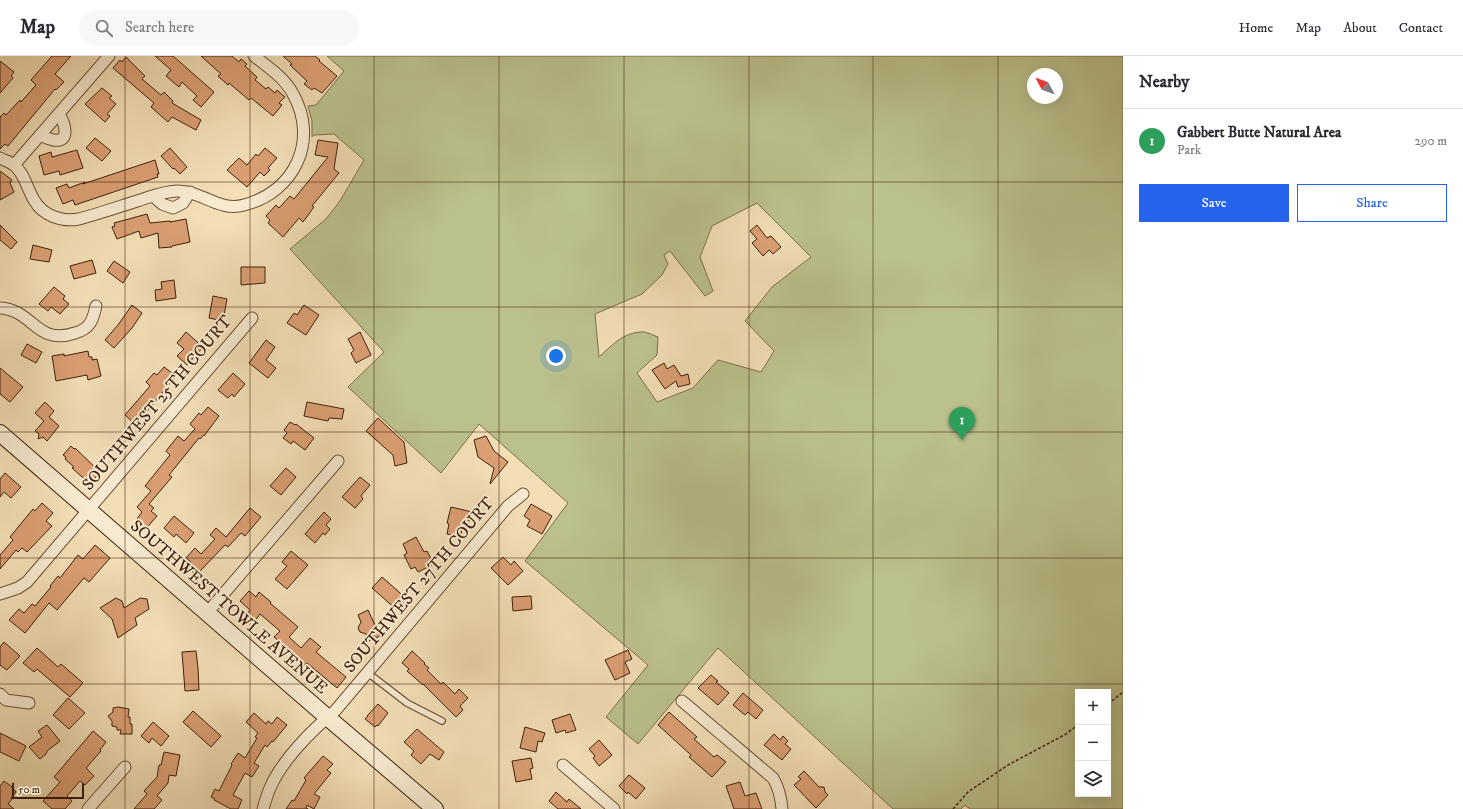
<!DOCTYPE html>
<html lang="en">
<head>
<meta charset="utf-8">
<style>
  body { margin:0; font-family:"IM FELL DW Pica",serif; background:#f7f7f7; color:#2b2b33 }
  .controls { position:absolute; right:12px; bottom:12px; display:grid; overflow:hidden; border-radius:0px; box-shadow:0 4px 16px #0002 }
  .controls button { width:36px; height:36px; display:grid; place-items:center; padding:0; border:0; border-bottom:1px solid #e1e1e2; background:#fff; color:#2b2b33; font:20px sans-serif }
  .compass { position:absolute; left:1027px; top:12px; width:36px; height:36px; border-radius:50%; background:#fff; box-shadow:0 4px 16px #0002; rotate:311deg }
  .scale { position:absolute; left:12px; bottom:10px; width:72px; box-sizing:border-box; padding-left:4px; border:2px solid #3f200c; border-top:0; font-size:11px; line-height:14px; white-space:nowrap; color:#3f200c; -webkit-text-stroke:3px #f7ead0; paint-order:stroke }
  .you { position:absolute; left:556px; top:300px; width:14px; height:14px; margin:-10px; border:3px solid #fff; border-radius:50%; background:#1a73e8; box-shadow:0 0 0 6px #1a73e833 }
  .badge { display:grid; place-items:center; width:26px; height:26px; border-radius:50%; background:#2563eb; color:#fff; font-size:13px; font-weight:700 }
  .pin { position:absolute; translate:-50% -33px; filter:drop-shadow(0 1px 2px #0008) }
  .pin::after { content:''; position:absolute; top:21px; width:14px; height:12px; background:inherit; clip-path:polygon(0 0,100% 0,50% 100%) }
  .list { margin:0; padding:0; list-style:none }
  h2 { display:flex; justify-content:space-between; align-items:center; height:52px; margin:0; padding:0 16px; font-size:17px }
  h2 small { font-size:13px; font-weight:400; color:#7c7c81 }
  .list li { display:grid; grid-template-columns:26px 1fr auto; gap:12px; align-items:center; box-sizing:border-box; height:64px; padding:0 16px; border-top:1px solid #e1e1e2 }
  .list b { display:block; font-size:15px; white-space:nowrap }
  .list p { margin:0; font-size:13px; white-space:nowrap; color:#7c7c81 }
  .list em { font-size:13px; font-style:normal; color:#7c7c81 }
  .actions { display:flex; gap:8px; padding:12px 16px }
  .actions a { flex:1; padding:9px 0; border:1px solid #2563eb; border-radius:0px; text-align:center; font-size:14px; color:#2563eb }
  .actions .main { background:#2563eb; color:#fff }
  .icon { flex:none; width:22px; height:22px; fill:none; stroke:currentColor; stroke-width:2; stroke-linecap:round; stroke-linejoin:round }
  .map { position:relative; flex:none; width:1123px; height:753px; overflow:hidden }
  header { display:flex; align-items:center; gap:24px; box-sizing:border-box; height:56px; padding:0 20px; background:#fff; border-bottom:1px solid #e1e1e2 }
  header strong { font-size:19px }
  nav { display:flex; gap:22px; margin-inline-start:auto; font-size:14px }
  .search { width:280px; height:36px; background:#f7f7f7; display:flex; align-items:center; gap:10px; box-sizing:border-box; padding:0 14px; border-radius:22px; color:#7c7c81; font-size:15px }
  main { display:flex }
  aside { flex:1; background:#fff }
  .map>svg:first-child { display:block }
  .green { fill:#bbc18d; stroke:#7d704c; fill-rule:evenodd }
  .building { fill:#db9f74; stroke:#3f200c }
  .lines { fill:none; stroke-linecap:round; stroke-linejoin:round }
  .service-casing { stroke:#6c5036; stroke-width:8 }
  .minor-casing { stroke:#6c5036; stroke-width:13 }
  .secondary-casing { stroke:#3f200c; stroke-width:18 }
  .path { stroke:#3f200c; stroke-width:1.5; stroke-dasharray:3 2; stroke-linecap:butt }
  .service { stroke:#f7ead0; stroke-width:5.5 }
  .minor { stroke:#f7ead0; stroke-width:11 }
  .secondary { stroke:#f7ead0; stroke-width:16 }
  .grid { fill:none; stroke:#3f200c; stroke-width:1; stroke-opacity:0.55 }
  .labels { text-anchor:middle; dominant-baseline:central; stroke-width:4; stroke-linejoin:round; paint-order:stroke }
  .street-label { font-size:17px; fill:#3f200c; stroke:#f7ead0 }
</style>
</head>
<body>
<header>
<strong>Map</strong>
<div class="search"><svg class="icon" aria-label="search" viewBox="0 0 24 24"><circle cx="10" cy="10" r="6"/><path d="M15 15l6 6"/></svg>Search here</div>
<nav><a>Home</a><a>Map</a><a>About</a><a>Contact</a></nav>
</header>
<main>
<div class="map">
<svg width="1123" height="753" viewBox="0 0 1123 753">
  <rect width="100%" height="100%" fill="#f3deb6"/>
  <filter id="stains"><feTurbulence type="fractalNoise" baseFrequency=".005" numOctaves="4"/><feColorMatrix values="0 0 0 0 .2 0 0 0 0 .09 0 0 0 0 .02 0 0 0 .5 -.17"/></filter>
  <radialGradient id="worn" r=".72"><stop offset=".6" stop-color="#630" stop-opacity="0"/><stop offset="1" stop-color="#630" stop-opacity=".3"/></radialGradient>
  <path class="green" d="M327,0h796v753h-153l-5,-4 -4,4h-68l-175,-161 -80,96 -32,-27 42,-52 -123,-104 43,-58 -89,-79 -38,49 -93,-86 36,-35 -94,-103 36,-30 14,-18 24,-41 -30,-26 -20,1 -2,2v-16l-4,-15 8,-1 28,-34zM1033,18h24v24h-24zM757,147l54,54 -39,30 -27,34 29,30 -13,21 -43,-12 -25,28 -36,14 -20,-29 20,-18 1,-18c-5,-2 -13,-6 -18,-5 -17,1 -29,14 -41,25l-4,-43 47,-20 20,-19 6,-11 -4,-9 6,-4 35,45 8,-5 -13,-34 12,-31zM1078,636h30v102h-30z"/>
  <path class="building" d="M52,0h19l-16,18 9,8 -8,8 -1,-1 -47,57 -3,-2 -5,5v-32l4,-4 2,2 14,-15 1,2 15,-17 -5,-5z
    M155,0h18l41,36 -13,15 -8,-7 4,-4 -15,-14 -3,5 -13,-11 5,-6z
    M201,0h31l7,6 2,-3 6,5 -2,2 12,11 -2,3 11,9 2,-2 7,6 2,-3 8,7 -6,6 3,2 -9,11 -22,-18 -2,2 -20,-17 -1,2 -10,-9 3,-2z
    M283,0h32l5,4 -1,1 18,15 -15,17 -8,-5 -2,2 -8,-6 3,-3 -17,-16 2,-1z
    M126,1l19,19 -3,3 19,16 3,-3 9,9 -1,2 29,17 -5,10 -24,-13 -4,5 -17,-15 3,-4 -41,-35 7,-8 2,2z
    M0,5l14,11 -3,4 2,2 -13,15z
    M102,32l10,8 -3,2 7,6 -9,10 3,2 -5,6 -20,-18z
    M95,82l16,13 -9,10 -16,-13z
    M318,84l20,3 -4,26 5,4 -27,33 2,1 -11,15 -4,-4 -16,19 -15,-14 2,-3 -4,-4 10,-11 3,3 11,-12 4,3 34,-42 -13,-2z
    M170,92l17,19 -7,7 -6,-6 -1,1 -12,-13z
    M265,92l12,10 -9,10 2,2 -6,6 -4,-4 -13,15 -20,-17 12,-12 8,7 9,-11 2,2z
    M77,94l6,18 -23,7 -1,-4 -15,4 -5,-19 12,-4 1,5z
    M155,104l4,14h-2l1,3 -83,28 -2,-5 -10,4 -7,-16 11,-4 2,4 16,-6 -2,2z
    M0,115l12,9 -2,3 4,9 -14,8z
    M147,158l3,9 20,-2v1l16,-3 4,23 -18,4v1l-13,1 -1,-15 -17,5 -2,-7 -22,8 -5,-12 3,-1 -1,-3z
    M0,169l17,17 -6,7 -11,-9z
    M757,169l10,13 4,-2 10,11 -8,7 -4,-4 -6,6 -11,-13 5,-4 -7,-8z
    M33,189l19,5 -3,12 -19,-3z
    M92,204l4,13 -22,6 -4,-13z
    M114,205l16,11 -7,11 -16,-12z
    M241,211h24v16l-24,2z
    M174,224l2,18 -20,3 -1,-11 7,-1 -1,-7z
    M54,231l11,9 -2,3 6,5 -9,10 -9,-7 -3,4 -9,-7z
    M213,240l14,3 -4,22 -14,-3z
    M132,249l10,8 -10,15 -18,20 -9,-8 13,-15z
    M304,249l15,10 -13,20 -19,-12 7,-10 3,2z
    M186,276l17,15 -16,18 -10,-9 7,-7 -7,-6z
    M360,276l11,23 -15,8 -5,-10 3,-3 -6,-11z
    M266,284l9,7 -9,13 10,8 -8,10 -19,-15z
    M27,288l15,8 -6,11 -15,-8z
    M88,295l1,6h3v3l5,-1 4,17 -13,4 -1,-5 -31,6 -4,-25 12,-2v2z
    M664,307l3,6 7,-4 7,11 7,-2 2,10 -12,3 -2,-6 -11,8 -13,-19z
    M164,311l12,9 -40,49 -11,-10 25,-29 -4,-4 8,-9 3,2z
    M0,312l23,19 -13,15 -10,-8z
    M233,317l12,11 -11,13 -2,-3 -4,4 -10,-8z
    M45,346l9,9 -5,6 10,9 -12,15 -4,-4 -5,2 1,-5 -4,-3 9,-10 -9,-8z
    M307,346l37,7 -2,10 -13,-1 -1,3 -24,-5z
    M208,351l11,9 -15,20v-1l-4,4 -1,-1 -30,37 3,2 -23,27 5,4 -3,3 6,5 -13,15 -10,-8 8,-11 -5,-5 14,-16 -6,-5 25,-31 -4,-4 12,-15 6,5 11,-12 -5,-5 9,-11 2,2z
    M378,362l26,24 3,21 -12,3 -2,-11 -27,-24z
    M290,366l5,3 1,-1 18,14 -9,12 -12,-9 -2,3 -8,-6 4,-5 -3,-3z
    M486,380l8,15 14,11 -18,22 4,-16 -16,-11 -4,-17z
    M71,390l3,3 1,-1 25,24 -10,12 -18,-16 2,-1 -9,-8 1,-2 -3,-2z
    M286,412l10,9 -15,18 -11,-9z
    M5,417l16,14 -10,11 -7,-6 -4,5v-18z
    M360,421l10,8 -9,11 2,3 -8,9 -13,-11z
    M42,447l11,10 -7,8 6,5 -25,26 -5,-4 -4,4 -2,-2 -16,19v-14l13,-15 -3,-3 23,-28 2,2z
    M531,448l21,12 -10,18 -15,-8 3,-6 -6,-4z
    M451,451l21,5 -2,9 -4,-1 -1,8 -2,-1 -3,10 -13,-3 2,-10 -2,-1z
    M250,452l11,9 -16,19 -4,-3 -13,14 -3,-2 -24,25 -1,3 -9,5 2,-6 -6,-6 4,-4 -5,-4 9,-10 6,6 14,-15 -5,-4 6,-7 10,9z
    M324,456l7,7 -5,6 4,4 -5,6 -2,-2 -8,10 -10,-9z
    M174,460l20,17 -8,10 -10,-9 -2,3 -10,-9z
    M416,481l8,15 3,-1 7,13 -16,8 -3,-5 -4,2 -7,-14 3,-2 -4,-9z
    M95,489l15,13 -21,24 -5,-4 -27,32 -8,-7 -24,30 -16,-13 10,-11 5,4 8,-9 3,2 16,-19 -1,-1 8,-10 2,2 18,-23 5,4z
    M291,495l17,14 -21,24 -12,-10 12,-13 -5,-4z
    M503,501l8,8 3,-4 9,10 -15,14 -17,-17z
    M382,521l26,23 -10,11 -26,-23z
    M249,535l7,6 3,-5 12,10 -1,1 28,24 -9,10 12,11 9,-10 11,9 -5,5 30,25 -9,11 -30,-25 -4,3 -14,-13 2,-2 -17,-14 6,-6 -20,-17 -6,8 -8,-7 4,-5 -10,-9z
    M531,540l1,13 -19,2 -1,-14z
    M116,542l6,3 2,7 16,-10 7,1 2,10 -14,9 2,7 -19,13 -6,-19 -12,-11z
    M368,554l12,26 -11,5 -3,-7 -6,-2 -2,-4 3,-6 -3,-7z
    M4,586l16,14 -13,14 -7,-5v-18z
    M37,592l21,19 3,-3 22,19 -13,14 -33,-28 -3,3 -11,-9z
    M628,594l4,9 -7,3 5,11 -15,7 -10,-20z
    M196,595l2,17 1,22 -14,1 -3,-39z
    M412,595l13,12 -1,1 5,4 -2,2 14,14 2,-2 12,12 4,-5 9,9 -8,8 3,4 -7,7 -33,-33v1l-16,-14 2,-2 -7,-6z
    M711,619l7,6 -2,1 13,11 -11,12 -20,-17z
    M743,637l20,17 -7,9 -8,-7 -3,3 -12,-10z
    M68,642l17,15 -16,16 -16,-14z
    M378,648l10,9 -10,13 -1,-1 -2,2 -10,-8 3,-3h-1z
    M118,651l11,2 -1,8h2v7h2v10h-12l1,-4h-4v-3l-5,-1v-5l-4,-5 5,-4v-4z
    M193,655l28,25 -10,11 -28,-25z
    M669,656l28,25 -3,2 20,18 3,-2 9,7 -14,15 -23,-20 2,-2 -33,-30z
    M254,657l12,11 2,-3 4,3 5,-7 10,8 -14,17 -1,-1 -5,6 -2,-2 -11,18 5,3 -7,11 -7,-4 -12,22 9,5 -4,9h-7l-17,-9 1,-1 -4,-2 4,-8 4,2 13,-26 -1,-1 7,-11 7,5 12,-20 -2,-1 3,-4 -12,-11z
    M570,658l6,16 -10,3 -1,-3 -9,3 -4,-13z
    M153,666l16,14 -8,10 -9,-8 -3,5 -8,-7z
    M47,669l13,16 -13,10 -1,3 -6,5 -11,-12 13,-10 -4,-6z
    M525,671l20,6 -3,9 -4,-1 -2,11 -16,-4z
    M417,673l27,23 -5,8 -9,-6 -9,10 -10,-9 3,-4 -10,-9z
    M93,675l13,11 -6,8 1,1 -15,17 8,8 -9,9 -5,-4 -13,15 5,5 -7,8h-13l-9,-8 17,-19 -6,-5z
    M0,677l26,13 -7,15 -19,-9z
    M774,678l6,6 3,-4 5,5 -3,3 6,5 -9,11 -18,-15z
    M599,684l13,15 -13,11 -6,-8 2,-2 -6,-7z
    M164,696l16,3 -4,21 -7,-1 -1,8 -11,13 5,4 -8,9h-20l13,-15 -3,-3 13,-14 2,-12h2z
    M323,700l10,8 -6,6 4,3 -17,21 6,3 -6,12 -7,-4 -1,3 2,1h-22l6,-9 2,1 12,-21 -2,-2z
    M531,702l2,10 -3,1 2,10 -16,3 -4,-21z
    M804,715l15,16h5l1,5 3,3 -12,13 -22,-23 7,-6 -3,-2z
    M629,719l16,13 -9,11 -8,-7 -1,2 -8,-8z
    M4,725l7,5 5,6 -5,6 1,1 -4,5 6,5h-14v-23z
    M740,726l5,14 11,-3 6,16h-28l-8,-23z
    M556,736l11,10 2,-3 12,10h-23l-9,-8z"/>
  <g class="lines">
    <g class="service-casing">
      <path id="service" d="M368,617l39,30 35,18"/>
    </g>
    <g class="minor-casing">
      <path id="minor" d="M40,79c4,2 9,4 13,5 19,3 11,-18 6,-26
        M0,102c4,2 10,4 14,7 11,9 13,24 20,35 9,16 28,22 45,19 19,-5 39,-12 58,-18 13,-4 27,-10 41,-10 24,0 41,21 66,14 51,-13 75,-65 49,-111 -8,-16 -25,-27 -39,-38
        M14,109l95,-109
        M153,140l9,8 11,4 10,-5 7,-11
        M0,252c34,2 36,38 75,25 15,-4 18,-13 21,-27
        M0,538l18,-6 9,-6 225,-264
        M207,557l131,-152
        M0,638l6,6 23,3
        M682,645l91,77c6,10 8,19 9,31
        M563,709l51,44
        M88,753l37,-42
        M263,753c2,-7 4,-14 7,-21 12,-28 42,-58 65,-77l173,-205 15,-12"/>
    </g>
    <g class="secondary-casing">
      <path id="secondary" d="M0,377l327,284 108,92"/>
    </g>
    <path class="path" d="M1108,648l15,-12
      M953,753l15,-17 40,-27 58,-31 12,-9"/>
    <use href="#service" class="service"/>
    <use href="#minor" class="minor"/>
    <use href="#secondary" class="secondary"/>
  </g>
  <path class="grid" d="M125,0v753M250,0v753M374,0v753M499,0v753M624,0v753M749,0v753M873,0v753M998,0v753M0,126h1123M0,251h1123M0,376h1123M0,502h1123M0,628h1123"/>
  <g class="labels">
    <g class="street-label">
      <text transform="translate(157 347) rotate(-50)">SOUTHWEST 25TH COURT</text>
      <text transform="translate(419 529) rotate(-50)">SOUTHWEST 27TH COURT</text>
      <text transform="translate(229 551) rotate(41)">SOUTHWEST TOWLE AVENUE</text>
    </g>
  </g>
  <rect width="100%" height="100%" filter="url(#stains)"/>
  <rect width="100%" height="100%" fill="url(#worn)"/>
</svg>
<div class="controls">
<button>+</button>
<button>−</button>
<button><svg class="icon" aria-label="layers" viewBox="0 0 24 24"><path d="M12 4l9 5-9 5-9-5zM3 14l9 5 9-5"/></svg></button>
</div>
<svg class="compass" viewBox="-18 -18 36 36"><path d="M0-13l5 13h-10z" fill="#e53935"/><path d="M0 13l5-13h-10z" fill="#7c7c81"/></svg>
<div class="scale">50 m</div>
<div class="you"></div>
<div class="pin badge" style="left:962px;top:384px;background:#2e9e5b">1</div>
</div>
<aside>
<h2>Nearby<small></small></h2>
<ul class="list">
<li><span class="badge" style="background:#2e9e5b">1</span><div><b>Gabbert Butte Natural Area</b><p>Park</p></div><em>290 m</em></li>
</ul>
<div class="actions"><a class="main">Save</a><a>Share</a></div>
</aside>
</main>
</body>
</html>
